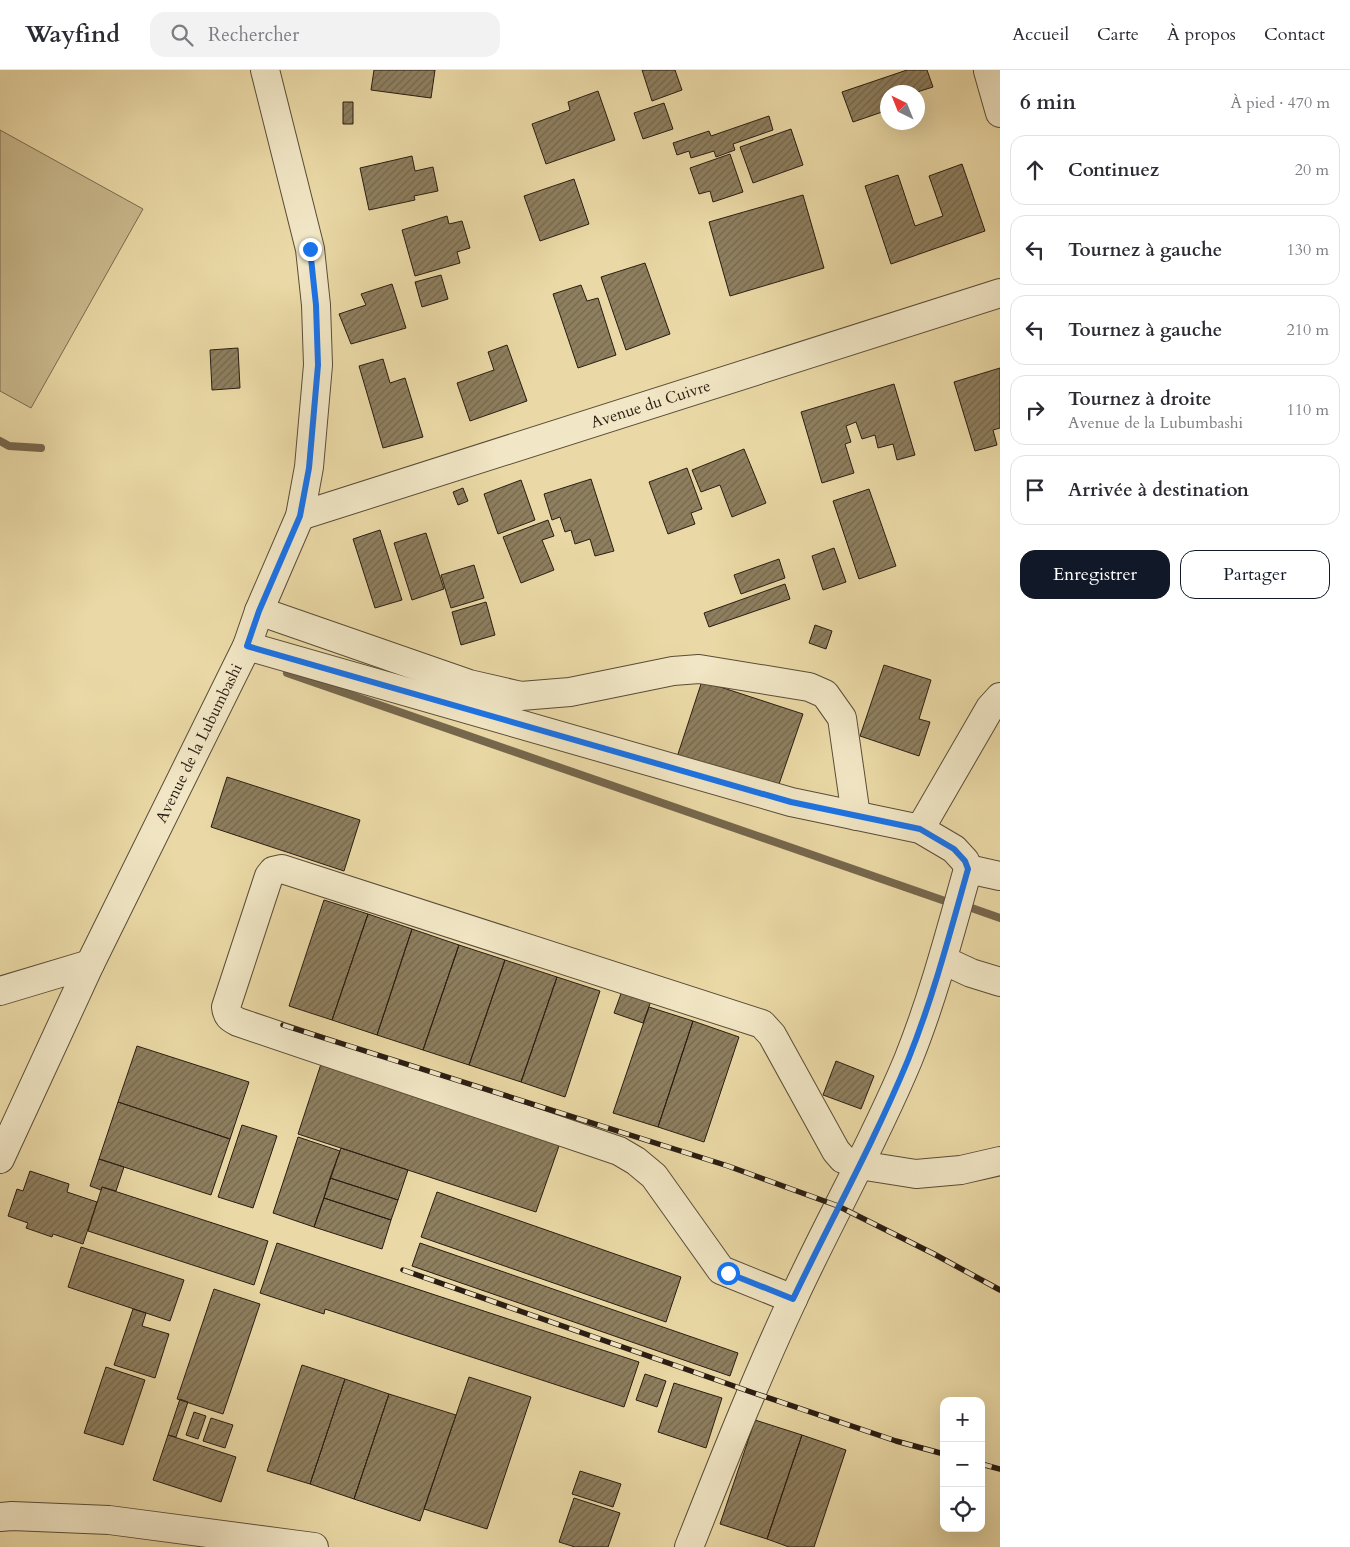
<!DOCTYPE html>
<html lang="fr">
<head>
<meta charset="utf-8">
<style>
  body { margin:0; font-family:Cardo,serif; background:#f2f2f3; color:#2b2b33 }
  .controls { position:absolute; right:15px; bottom:15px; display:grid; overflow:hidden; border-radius:10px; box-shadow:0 5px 20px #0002 }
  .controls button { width:45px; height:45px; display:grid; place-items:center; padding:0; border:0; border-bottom:1px solid #e1e1e2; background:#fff; color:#2b2b33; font:25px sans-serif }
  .compass { position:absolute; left:880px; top:15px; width:45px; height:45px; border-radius:50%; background:#fff; box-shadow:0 5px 20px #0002; rotate:317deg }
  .stop { position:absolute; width:15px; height:15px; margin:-11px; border:4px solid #1a73e8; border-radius:50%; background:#fff }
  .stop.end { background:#1a73e8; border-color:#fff; box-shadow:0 1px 5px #0008 }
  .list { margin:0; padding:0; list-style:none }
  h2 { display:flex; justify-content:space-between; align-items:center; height:65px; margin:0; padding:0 20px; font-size:21px }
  h2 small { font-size:16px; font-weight:400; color:#7c7c81 }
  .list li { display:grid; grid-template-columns:32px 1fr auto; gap:15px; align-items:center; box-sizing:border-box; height:70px; margin:0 10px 10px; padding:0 10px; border:1px solid #e1e1e2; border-radius:15px }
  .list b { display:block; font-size:19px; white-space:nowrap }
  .list p { margin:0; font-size:16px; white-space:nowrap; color:#7c7c81 }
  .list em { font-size:16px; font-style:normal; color:#7c7c81 }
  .actions { display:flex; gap:10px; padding:15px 20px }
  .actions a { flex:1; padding:11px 0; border:1px solid #111827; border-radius:15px; text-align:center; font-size:18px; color:#111827 }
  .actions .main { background:#111827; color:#fff }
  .icon { flex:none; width:28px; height:28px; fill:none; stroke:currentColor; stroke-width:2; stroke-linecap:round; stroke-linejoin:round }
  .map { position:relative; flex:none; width:1000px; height:1477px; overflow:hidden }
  header { display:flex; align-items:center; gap:30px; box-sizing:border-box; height:70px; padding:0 25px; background:#fff; border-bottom:1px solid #e1e1e2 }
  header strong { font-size:24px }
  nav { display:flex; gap:28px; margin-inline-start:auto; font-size:18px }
  .search { width:350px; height:45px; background:#f2f2f3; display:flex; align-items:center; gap:12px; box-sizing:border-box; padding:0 18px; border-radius:15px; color:#7c7c81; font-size:19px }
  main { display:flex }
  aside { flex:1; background:#fff }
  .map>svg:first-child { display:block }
  .grass { fill:#c9b98d; stroke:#7a6b50 }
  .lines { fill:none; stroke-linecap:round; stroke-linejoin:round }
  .stream { stroke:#76674d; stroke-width:8 }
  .building { fill:url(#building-hatch); stroke:#2a1d13 }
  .minor-casing { stroke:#5a4c38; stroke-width:30 }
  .minor { stroke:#f1e6c5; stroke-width:28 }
  .rail-casing { stroke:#2a1d13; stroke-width:5.5 }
  .rail { stroke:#f1e6c5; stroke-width:4; stroke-dasharray:11; stroke-linecap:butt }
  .route { stroke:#1a73e8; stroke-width:6 }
  .labels { text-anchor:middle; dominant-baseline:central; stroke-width:4; stroke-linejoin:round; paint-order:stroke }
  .street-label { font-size:16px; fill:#2a1d13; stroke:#f1e6c5 }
</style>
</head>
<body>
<header>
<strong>Wayfind</strong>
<div class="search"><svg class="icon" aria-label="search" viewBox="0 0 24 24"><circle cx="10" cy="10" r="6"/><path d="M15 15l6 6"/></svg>Rechercher</div>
<nav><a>Accueil</a><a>Carte</a><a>À propos</a><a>Contact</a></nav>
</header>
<main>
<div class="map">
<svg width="1000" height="1477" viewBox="0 0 1000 1477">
  <defs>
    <pattern id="building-hatch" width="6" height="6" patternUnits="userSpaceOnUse" patternTransform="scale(1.25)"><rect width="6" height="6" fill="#8e7f5f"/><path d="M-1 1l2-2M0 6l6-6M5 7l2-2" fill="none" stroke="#74674d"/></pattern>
  </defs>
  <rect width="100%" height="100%" fill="#ead9a6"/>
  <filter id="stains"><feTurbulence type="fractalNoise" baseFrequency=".004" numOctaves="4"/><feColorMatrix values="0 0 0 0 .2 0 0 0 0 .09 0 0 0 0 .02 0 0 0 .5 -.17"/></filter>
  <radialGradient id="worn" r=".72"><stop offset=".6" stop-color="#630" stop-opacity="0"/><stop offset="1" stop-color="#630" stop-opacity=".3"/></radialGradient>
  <path class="grass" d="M0,60l143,79 -112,199 -31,-17z"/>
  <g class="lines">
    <path class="stream" d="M0,371l9,5 32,2
      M287,603l658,228
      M963,835l37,13"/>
  </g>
  <path class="building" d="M374,0h61l-4,28 -60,-8z
    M642,0h33l7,20 -30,11z
    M907,0h20l6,17 -16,5h-29v18l-35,12 -11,-30z
    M598,21l17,49 -69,24 -14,-40 38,-14 -2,-8z
    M343,32h10v22h-10z
    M664,33l9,26 -30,10 -9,-26z
    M769,46l4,14 -40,14 2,6 -19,7 -2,-6 -23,7 -2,-7 -12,4 -4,-12 36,-12 2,5z
    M791,59l12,36 -50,18 -13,-36z
    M730,84l13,38 -30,10 -3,-11 -11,3 -9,-26z
    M412,86l3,15 18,-4 5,24 -24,5 1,4 -46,10 -9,-42z
    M962,94l23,67 -94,33 -26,-78 33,-11 17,51 28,-10 -14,-40z
    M574,109l15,45 -49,17 -16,-45z
    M803,125l21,73 -94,28 -21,-74z
    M447,146l2,8 13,-3 8,27 -13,4 3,11 -45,13 -13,-46z
    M645,193l25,71 -44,16 -25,-73z
    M441,205l7,24 -26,8 -7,-25z
    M392,214l14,44 -55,16 -12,-30 27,-9 -5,-11z
    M581,215l6,16 11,-3 18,57 -38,13 -25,-74z
    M507,275l20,56 -57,20 -13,-38 37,-13 -6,-18z
    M238,278l2,40 -28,2 -2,-40z
    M383,289l7,24 15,-5 18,59 -40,11 -24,-82z
    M1000,298v60l-7,2 4,15 -22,6 -21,-69z
    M894,314l21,71 -18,5 -4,-16 -15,4 -3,-13 -13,4 -6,-17 -10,4 5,16 -6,2 9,29 -32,10 -21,-71z
    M744,379l22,54 -34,14 -12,-32 -19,7 -9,-22z
    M687,398l15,41 -11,4 4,11 -27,10 -19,-52z
    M591,409l23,72 -19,5 -5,-17 -15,5 -4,-14 -6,2 -5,-15 -8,3 -8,-26z
    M521,410l14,40 -37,14 -14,-40z
    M463,418l5,13 -10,4 -5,-13z
    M869,419l27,77 -37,13 -26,-78z
    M548,450l6,16 -12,4 12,30 -33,13 -18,-46z
    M380,460l22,70 -27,8 -22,-69z
    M426,463l18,56 -32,11 -18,-57z
    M834,478l12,34 -23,8 -11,-34z
    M779,489l6,19 -44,16 -7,-19z
    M474,495l10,33 -33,10 -10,-33z
    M785,514l5,15 -81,28 -5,-14z
    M486,532l9,33 -34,10 -9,-33z
    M815,555l17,6 -6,18 -17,-6z
    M884,595l47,15 -12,39 11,3 -11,34 -59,-20z
    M702,611l101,33 -26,76 -100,-33z
    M227,707l133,43 -16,51 -133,-44z
    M324,830l44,14 -36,106 -43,-14z
    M368,844l44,15 -35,106 -45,-15z
    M412,859l47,16 -36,105 -46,-15z
    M459,875l46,15 -36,105 -46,-15z
    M505,890l52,17 -36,105 -52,-17z
    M557,907l43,14 -35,106 -44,-15z
    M622,921l29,10 -8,22 -29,-10z
    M649,937l44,14 -35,106 -45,-14z
    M693,951l46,16 -35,105 -46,-15z
    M137,976l112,36 -19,57 -112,-37z
    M836,991l38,15 -13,33 -38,-14z
    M321,994l239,79 -24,69 -238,-78z
    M118,1032l112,37 -19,56 -112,-36z
    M242,1055l35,11 -24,72 -35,-11z
    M298,1067l42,14 -26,76 -41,-14z
    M341,1078l67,22 -10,30 -68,-22z
    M99,1089l25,8 -8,24 -14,-4 -1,3 -11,-4z
    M30,1101l39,13 -2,8 30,10 -14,42 -30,-10 -1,3 -26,-9 2,-5 -20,-7 9,-27 6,2z
    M330,1108l68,22 -7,20 -67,-22z
    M102,1117l166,54 -14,44 -166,-54z
    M437,1122l244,85 -15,45 -245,-85z
    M324,1128l67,22 -9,29 -68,-22z
    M277,1173l362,119 -15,45 -299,-98 -1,5 -64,-21z
    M420,1173l318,110 -8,23 -318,-110z
    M81,1177l103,33 -14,41 -102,-34z
    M214,1219l46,15 -37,110 -46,-15z
    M133,1239l13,4 -4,13 27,8 -14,44 -41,-13z
    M302,1295l43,14 -35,105 -43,-13z
    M106,1297l39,13 -22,65 -39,-12z
    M645,1304l21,7 -9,26 -21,-7z
    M469,1307l62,20 -44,132 -63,-20z
    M345,1309l44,15 -35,105 -44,-15z
    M674,1313l48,15 -16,50 -48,-16z
    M389,1324l67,21 -36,106 -66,-22z
    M180,1329l8,3 -12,35 -8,-2z
    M194,1342l12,4 -8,23 -12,-4z
    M211,1348l22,7 -8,23 -22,-7z
    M755,1350l47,15 -35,104 -47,-15z
    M168,1365l68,22 -15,45 -68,-22z
    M802,1365l44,15 -32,97h-25l-22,-8z
    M580,1401l41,13 -8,23 -41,-13z
    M574,1428l46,15 -12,34h-33l-16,-5z"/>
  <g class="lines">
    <g class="minor-casing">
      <g id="minor">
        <path d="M988,1l12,42"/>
        <path id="s1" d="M300,446l700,-223"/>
        <path d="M259,541l210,73 52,12 49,-4 103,-21 26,-2 110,18 16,7 17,24 14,98"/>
        <path d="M247,576l544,156 129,27 34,20 11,12 3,8c-18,64 -35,129 -60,191 -34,82 -78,159 -115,239 -38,81 -71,165 -104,248"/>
        <path d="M920,759l70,-121 10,-11"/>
        <path d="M968,799l32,7"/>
        <path d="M943,890l28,13 29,9"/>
        <path d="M0,921l90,-27"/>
        <path id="s2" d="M0,1089l90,-195 157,-318 12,-35 41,-95 9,-49 9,-102 -2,-60 -6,-56 -45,-179"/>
        <path d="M793,1229l-72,-29 -67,-94 -18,-15 -17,-10 -381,-129c-8,-4 -11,-6 -12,-15l43,-131 4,-5 9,-2 480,155 10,11 64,116 7,8 16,6 57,9 45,-4 39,-9"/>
        <path d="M0,1447l12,-1 97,4 205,27"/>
      </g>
    </g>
    <use href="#minor" class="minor"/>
    <g class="rail-casing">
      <path id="rail" d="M283,955l445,141 110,40 96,48 66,36
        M403,1200l348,122 145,49 48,13
        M981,1394l19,5"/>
    </g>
    <use href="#rail" class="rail"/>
  </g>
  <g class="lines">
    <path class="route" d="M310,179l6,56 2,60 -9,103 -9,48 -41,95 -12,35 544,156 129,27 34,20 11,12 3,8c-18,64 -35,129 -60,191 -34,82 -77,160 -115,239l-65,-26"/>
  </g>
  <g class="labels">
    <g class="street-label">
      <text stroke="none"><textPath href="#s1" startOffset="368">Avenue du Cuivre</textPath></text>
      <text stroke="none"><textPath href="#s2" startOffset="461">Avenue de la Lubumbashi</textPath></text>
    </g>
  </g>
  <rect width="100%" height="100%" filter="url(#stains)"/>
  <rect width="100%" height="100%" fill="url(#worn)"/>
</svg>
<div class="controls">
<button>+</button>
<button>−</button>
<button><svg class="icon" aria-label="locate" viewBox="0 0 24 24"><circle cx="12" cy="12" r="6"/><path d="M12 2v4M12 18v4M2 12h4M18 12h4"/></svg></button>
</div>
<svg class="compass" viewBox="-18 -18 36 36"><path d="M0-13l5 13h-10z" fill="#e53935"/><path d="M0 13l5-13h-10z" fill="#7c7c81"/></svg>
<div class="stop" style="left:728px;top:1203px"></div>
<div class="stop end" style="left:310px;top:179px"></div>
</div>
<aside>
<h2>6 min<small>À pied · 470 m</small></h2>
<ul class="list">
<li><svg class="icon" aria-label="ahead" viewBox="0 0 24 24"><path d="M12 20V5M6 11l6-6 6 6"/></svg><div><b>Continuez</b></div><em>20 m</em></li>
<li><svg class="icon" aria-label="left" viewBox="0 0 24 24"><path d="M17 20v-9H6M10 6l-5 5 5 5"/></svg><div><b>Tournez à gauche</b></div><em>130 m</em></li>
<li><svg class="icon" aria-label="left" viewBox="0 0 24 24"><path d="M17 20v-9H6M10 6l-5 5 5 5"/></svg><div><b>Tournez à gauche</b></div><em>210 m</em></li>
<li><svg class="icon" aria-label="right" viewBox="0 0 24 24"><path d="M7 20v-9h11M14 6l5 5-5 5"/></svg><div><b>Tournez à droite</b><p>Avenue de la Lubumbashi</p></div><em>110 m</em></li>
<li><svg class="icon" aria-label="arrive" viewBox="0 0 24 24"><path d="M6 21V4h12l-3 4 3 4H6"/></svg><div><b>Arrivée à destination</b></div></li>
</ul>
<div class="actions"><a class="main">Enregistrer</a><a>Partager</a></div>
</aside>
</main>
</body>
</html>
